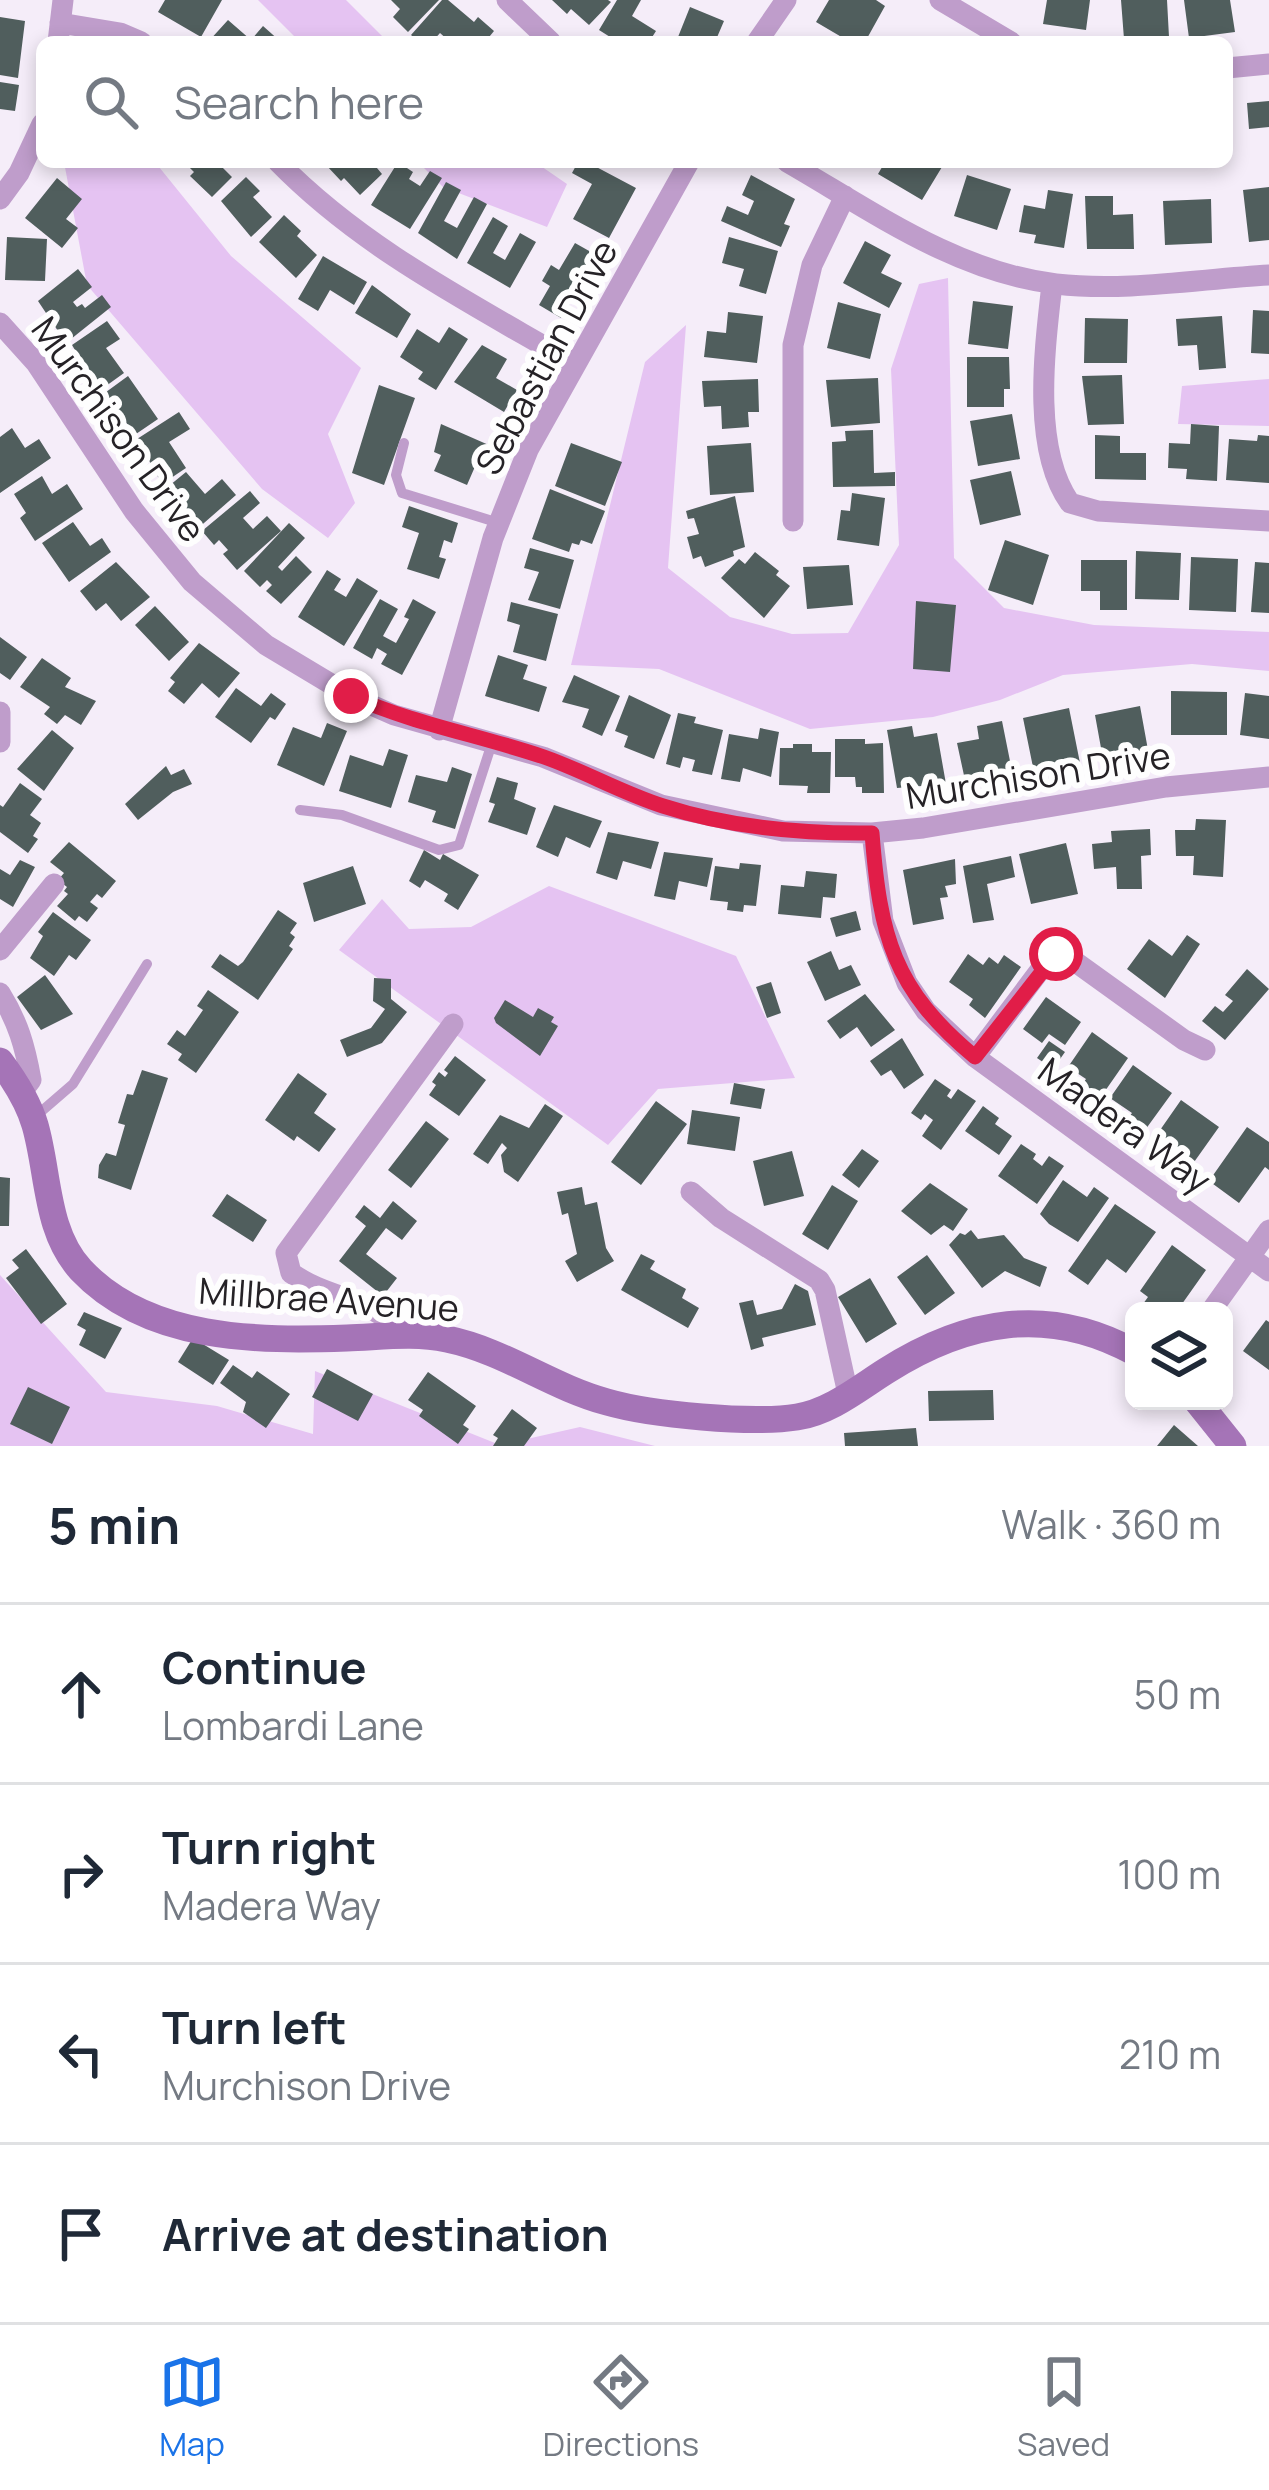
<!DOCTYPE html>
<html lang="en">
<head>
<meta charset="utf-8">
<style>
  body { margin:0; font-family:Manrope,sans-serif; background:#f6f6f7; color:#1f2937 }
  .controls { position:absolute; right:36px; bottom:36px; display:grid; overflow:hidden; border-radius:18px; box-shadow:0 6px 18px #0003 }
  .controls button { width:108px; height:108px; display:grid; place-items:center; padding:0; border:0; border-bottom:3px solid #e0e1e3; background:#fff; color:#1f2937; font:60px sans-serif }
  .stop { position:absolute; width:36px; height:36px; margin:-27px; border:9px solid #e11d48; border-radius:50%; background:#fff }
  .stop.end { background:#e11d48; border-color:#fff; box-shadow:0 3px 12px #0008 }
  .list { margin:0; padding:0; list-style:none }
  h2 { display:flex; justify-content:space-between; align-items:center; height:156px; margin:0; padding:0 48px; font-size:51px }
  h2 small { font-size:39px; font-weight:400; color:#747a83 }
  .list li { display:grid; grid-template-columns:78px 1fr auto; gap:36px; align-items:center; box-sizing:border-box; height:180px; padding:0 48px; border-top:3px solid #e0e1e3 }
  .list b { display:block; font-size:45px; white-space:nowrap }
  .list p { margin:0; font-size:39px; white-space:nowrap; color:#747a83 }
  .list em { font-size:39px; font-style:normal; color:#747a83 }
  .icon { flex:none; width:66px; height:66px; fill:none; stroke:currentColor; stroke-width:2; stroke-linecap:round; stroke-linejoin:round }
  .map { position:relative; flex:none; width:1269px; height:1446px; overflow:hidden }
  .search { position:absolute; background:#fff; box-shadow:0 6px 18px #0003; left:36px; right:36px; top:36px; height:132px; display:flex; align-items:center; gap:30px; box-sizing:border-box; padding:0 42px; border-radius:18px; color:#747a83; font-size:45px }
  .sheet { height:876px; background:#fff }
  nav { display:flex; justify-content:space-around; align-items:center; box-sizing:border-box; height:168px; border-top:3px solid #e0e1e3; background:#fff; font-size:33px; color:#747a83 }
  nav a { display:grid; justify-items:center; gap:6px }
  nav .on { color:#1a73e8 }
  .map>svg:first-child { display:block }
  .green { fill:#e5c3f2 }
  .building { fill:#505e5d }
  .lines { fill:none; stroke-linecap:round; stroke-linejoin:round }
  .lane { stroke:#bf9dcb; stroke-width:10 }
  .street { stroke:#bf9dcb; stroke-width:21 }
  .secondary { stroke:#a574b7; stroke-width:27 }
  .route { stroke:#e11d48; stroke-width:15 }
  .labels { text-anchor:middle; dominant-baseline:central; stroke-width:12; stroke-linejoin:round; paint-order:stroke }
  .street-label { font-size:36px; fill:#252226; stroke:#fefefe }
</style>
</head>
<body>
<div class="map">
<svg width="1269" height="1446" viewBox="0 0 1269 1446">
  <rect width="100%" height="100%" fill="#f5edf9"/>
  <path class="green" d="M258,0h88l42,42h-88z
    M64,162h91l76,94 130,112 -33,66 27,69 -27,35 -66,-49 -175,-204z
    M418,162h117l32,22 -20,43 -104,-40z
    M948,278l6,280 50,50 90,17 175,7v39l-77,-7 -129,11 -63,25 -67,17 -123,12 -151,-60 -88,-4 74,-303 41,-37 -18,243 62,49 62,17 56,-1 51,-88 -8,-176 28,-85z
    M1269,379v47l-91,-2 4,-38z
    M549,886l187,70 59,122 -137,11 -50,56 -269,-195 43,-51 27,30 62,-2z
    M0,1275l106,117 111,14 96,28 2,-63 185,74 80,-18 75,19h-655z"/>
  <path class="building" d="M165,0h57l-21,37 -43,-25z
    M391,0h48l-31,32 -15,-15 7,-8z
    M442,0h6l26,22 4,-5 16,14 -9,11h-35l-10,-9 -8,9h-13l-8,-7z
    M552,0h56l3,2 -22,23 -18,-16 -4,5z
    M617,0h24l-9,16 24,15 -7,11h-31l-19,-12z
    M829,0h47l9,6 -20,36h-15l-34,-20z
    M1047,0h43l-4,30 -43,-6z
    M1121,0h46l2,37 -45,2z
    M1184,0h46l5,32 -46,6z
    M690,7l34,14 -9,21h-39z
    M0,17l25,4 -7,57 -18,-3z
    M228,20l23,20 12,-14 18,16h-73z
    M0,82l19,3 -4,26 -15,-2z
    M1269,101v26l-20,2 -2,-26z
    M184,162h33l15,15 -20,20 -22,-21 4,-4z
    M330,162h42l10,12 -22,21 -16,-17 -3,3 -15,-16z
    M398,162l15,10 -4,7 11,7 10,-15 12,7 -32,51 -39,-24z
    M578,162h9l49,26 -27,50 -36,-19 19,-35 -20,-11z
    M885,162h60l-23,38 -44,-26z
    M751,175l44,24 -11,25 6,2 -9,21 -60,-26 6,-15 21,9 6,-14 -12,-6z
    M967,175l44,14 -14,41 -43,-14z
    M246,177l14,14 -7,6 19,20 -21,20 -30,-36z
    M57,178l25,21 -16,20 12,9 -16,20 -37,-30z
    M446,182l15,8 -17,31 13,7 17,-31 13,7 -30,55 -39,-26z
    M1269,187v53l-20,2 -6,-52z
    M1048,190l25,4 -9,54 -30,-5 2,-8 -17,-3 5,-27 21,4z
    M1085,196h28v19l20,-1 1,35h-47z
    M1211,199l1,44 -47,2 -2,-44z
    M284,215l17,16 -4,5 20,19 -21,23 -37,-36z
    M493,217l15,9 -15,27 12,7 15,-27 16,9 -26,46 -43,-25z
    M7,237l40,2 -2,42 -40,-1z
    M729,237l49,14 -12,43 -27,-8 5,-17 -22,-6z
    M865,241l26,14 -10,18 21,10 -13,25 -46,-25z
    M575,243l23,13 -37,62 -22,-13 11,-19 -8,-5 9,-16 8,5z
    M323,256l44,26 -13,23 -24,-15 -12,21 -20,-12z
    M78,269l14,18 -19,15 4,5 5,-3 3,4 17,-13 9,12 -45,36 -28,-42z
    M372,285l39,29 -14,24 -42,-25z
    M973,301l40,5 -5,43 -40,-5z
    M838,302l43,12 -11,45 -43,-11z
    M1253,310l16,1v43l-18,-1z
    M728,312l35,4 -6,47 -53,-6 3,-26 19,2z
    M1222,316l4,52 -27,2 -2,-25 -19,1 -2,-27z
    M1085,318l43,1 -1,44h-43z
    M107,321l13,18 -14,9 18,25 -25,18 -27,-46z
    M449,327l19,12 -32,51 -18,-11 5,-7 -23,-15 17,-28 22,14z
    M482,345l25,14 -11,19 21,12 -13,22 -50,-30z
    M967,357h42l1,32h-6v18h-37z
    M1122,375l2,49 -36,1 -6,-49z
    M128,376l30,43 -22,15 -34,-39z
    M878,378l2,45 -49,4 -5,-47z
    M758,379l1,33h-11l1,15 -27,2 -1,-23 -17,1 -2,-26z
    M379,385l36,13 -31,87 -32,-12z
    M179,412l11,17 -21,13 17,26 -24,16 -25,-45z
    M1012,414l8,45 -42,7 -8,-45z
    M441,424l50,22 -8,18 -6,-2 -10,23 -33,-14 7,-16 -7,-3z
    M1191,424l28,2 -2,55 -31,-2 1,-10 -19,-1 1,-25 21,1z
    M12,428l13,20 14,-9 12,19 -51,35v-56z
    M873,430l1,43 21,-1v14l-62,1 -1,-45 14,-1 -1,-10z
    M1095,435l25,1v17h26v27l-51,-1z
    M1258,435l11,1v47l-43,-3 3,-41 28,2z
    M571,443l51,19 -17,44 -50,-20z
    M751,443l3,49 -44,3 -3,-49z
    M1011,471l10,44 -41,10 -10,-45z
    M186,472l19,22 17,-15 14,16 -40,35 -32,-40z
    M42,476l10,18 15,-10 16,25 -48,32 -15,-23 6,-5 -12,-19z
    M550,489l55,22 -13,33 -11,-4 -2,5 -7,-2 -3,9 -37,-13z
    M250,491l10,12 -17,15 10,11 14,-13 14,15 -44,39 -14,-16 5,-4 -9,-10 -5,5 -12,-14z
    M852,493l33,5 -6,48 -42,-6 4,-30 9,1z
    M735,496l10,51 -12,4 1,5 -29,11 -4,-11 -8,3 -6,-22 12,-3 -5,-16 -6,1 -2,-8z
    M409,506l49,17 -6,20 -8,-3 -5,17 7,2 -7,20 -32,-10 12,-36 -17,-6z
    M73,522l17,24 12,-8 9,14 -42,30 -27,-39z
    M289,523l16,15 -27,29 4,4 14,-15 16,16 -31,32 -15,-13 6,-6 -5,-5 -7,7 -16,-16z
    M1005,540l44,15 -16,50 -45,-15z
    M530,548l44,12 -14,49 -32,-9 11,-28 -15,-4z
    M1136,551l45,2 -2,47 -44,-1z
    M755,552l24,19 -3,4 14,11 -26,32 -43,-40 18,-19 6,5z
    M1191,557l47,2 -2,53 -47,-2z
    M1081,560h46v50h-27v-19h-19z
    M116,562l34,35 -29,24 -15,-18 -10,8 -16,-20z
    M1255,562l14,1v50l-18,-1z
    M849,565l4,40 -46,4 -4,-42z
    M327,570l14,9 -7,11 12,7 11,-19 21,13 -34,55 -46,-29z
    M380,599l18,10 -15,27 13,7 13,-24 -5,-2 9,-18 23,13 -34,63 -21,-11 6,-10 -10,-6 -5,11 -19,-11z
    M916,601l40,4 -6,67 -37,-3z
    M511,602l47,12 -12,47 -33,-9 7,-27 -13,-4z
    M155,606l34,36 -20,19 -34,-36z
    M0,637l27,20 -17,23 -10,-7z
    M199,643l41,30 -21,25 -17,-15 -18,21 -16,-13 7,-9 -5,-4z
    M498,655l30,10 -5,14 24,8 -8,25 -54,-16z
    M42,658l29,20 -6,9 31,14 -15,24 -16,-10 -8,9 -13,-10 6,-7 -30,-20z
    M574,675l46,21 -18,40 -20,-9 7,-18 -27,-7z
    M236,688l25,18 10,-13 15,11 -11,16 -5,-3 -19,26 -36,-26z
    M1171,691l56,1v43h-56z
    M1245,693l24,3v43l-29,-4z
    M629,695l42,20 -17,44 -30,-12 4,-11 -13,-5z
    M1140,706l8,44 -45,9 -8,-44z
    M1069,708l11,55 -46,9 -11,-54z
    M678,713l18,4 -2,6 29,7 -11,45 -20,-4 3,-11 -12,-3 -3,11 -14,-4z
    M1002,721l10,50 -47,9 -8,-37 22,-4 -2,-13z
    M327,723l20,8 -23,55 -47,-21 16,-38 28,11z
    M912,726l2,11 23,-4 9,51 -49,4 -10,-58z
    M760,728l19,4 -8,45 -28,-9 -3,14 -19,-3 8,-45 29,5z
    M52,730l22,18 -30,43 -27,-22z
    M835,739h30v5l18,-1 1,50h-22v-6h-6l-1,-10h-20z
    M793,744h19v8h19l-1,41h-23l1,-7 -29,-1 1,-37h13z
    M389,749l19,6 -17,53 -52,-17 11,-36 33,11z
    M166,766l5,9 13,-6 8,15 -19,8 -35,28 -13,-16z
    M452,767l20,7 -17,55 -23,-7 4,-11 -28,-9 8,-27 31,7z
    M497,777l21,6 -4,16 22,9 -9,27 -39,-13 7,-18 -6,-2z
    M20,783l22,16 -12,16 11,8 -8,13 5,3 -10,14 -28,-21v-27l3,2z
    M554,805l48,16 -12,27 -24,-11 -8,20 -22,-10z
    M1196,819l30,1 -3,57 -30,-2 1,-19h-18l-1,-26h20z
    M1150,829l1,26 -10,1 1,33h-25l-1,-22 -22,2 -2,-25 20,-2 -1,-11z
    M608,832l51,10 -8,27 -28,-8 -6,19 -21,-7z
    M69,842l47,39 -14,17 -5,-4 -7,8 8,6 -11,14 -8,-6 -4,5 -18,-15 11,-12 -4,-3 3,-4 -9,-7 6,-7 -14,-11z
    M1066,843l12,51 -47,10 -12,-50z
    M424,850l16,10 3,-6 36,21 -21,35 -14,-9 4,-7 -23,-14 -5,8 -11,-7z
    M664,852l49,6 -6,29 -28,-6 -4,19 -21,-4z
    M1011,856l4,21 -28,7 7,36 -21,3 -10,-57z
    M955,859l1,25 -11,2 3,11 -8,1 4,21 -31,6 -10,-55z
    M20,860l15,7 -22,40 -13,-8v-30l10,6z
    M740,863l21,2 -5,41 -12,-1 -1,7 -16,-2 1,-8 -18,-2 5,-34 24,3z
    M353,866l13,38 -52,18 -11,-39z
    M806,871l31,3 -2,24 -12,-1 -2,21 -43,-4 3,-29 23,2z
    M278,910l19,13 -7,10 5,4 -6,9 4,3 -35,51 -47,-33 9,-13 18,12 5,-4z
    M856,911l5,19 -25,7 -6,-19z
    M53,912l38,28 -15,20 -7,-5 -15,21 -24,-18 13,-22 -5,-4z
    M1187,935l13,9 -35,54 -38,-29 22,-30 23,17z
    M831,951l8,19 12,-5 10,20 -36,16 -18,-39z
    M968,954l15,11 6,-8 9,7 6,-9 17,12 -36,51 -16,-13 4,-6 -24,-17z
    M1247,969l22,20 -44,51 -23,-19 13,-15 8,6 10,-11 -8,-6z
    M45,975l28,39 -32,16 -24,-33z
    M374,978l17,1v20l16,13 -25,31 -35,14 -7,-17 31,-12 14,-19 -12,-8z
    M771,982l10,31 -14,5 -11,-31z
    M208,990l31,22 -43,61 -18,-13 4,-6 -15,-10 10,-14 8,6 18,-26 -6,-4z
    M865,994l30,36 -24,17 -14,-20 -17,12 -13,-18z
    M1046,997l35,25 -16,23 -16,-11 -7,9 -19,-14z
    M505,1000l28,17 5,-9 16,9 -3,5 7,4 -18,30 -44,-33 -2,-5z
    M1092,1032l36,26 -32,46 -18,-13 8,-12 -18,-12z
    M902,1038l22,37 -20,14 -13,-19 -10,6 -11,-15z
    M1049,1041l16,11 -12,17 -16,-11z
    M455,1056l31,24 -27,36 -30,-21 7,-10 -4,-3 7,-10 6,5 3,-4 -4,-3z
    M1133,1065l39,28 -32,44 -17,-12 9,-12 -22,-15z
    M142,1070l26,8 -37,112 -33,-12 1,-13 7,-12 10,3 9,-31 -7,-2 9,-29 6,1z
    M298,1073l29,21 -13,19 22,16 -17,23 -22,-16 -3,5 -29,-21z
    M935,1079l16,11 -4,6 4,3 7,-10 18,12 -35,49 -19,-14 11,-16 -8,-6 -4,6 -10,-7z
    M734,1083l31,6 -4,20 -31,-5z
    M1181,1100l38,27 -32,45 -27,-19 9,-12 -11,-8z
    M656,1101l31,23 -46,61 -30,-23z
    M545,1104l18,12 -45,66 -14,-10 -3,-17 6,-7 -5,-5 -14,21 -15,-10 27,-39 29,13z
    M983,1106l16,12 -4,6 17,12 -13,19 -34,-24z
    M692,1110l48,7 -5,34 -48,-7z
    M426,1121l23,18 -38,49 -23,-18z
    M1247,1127l22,15v28l-4,-3 -26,36 -30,-22z
    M1021,1144l15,10 -3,5 9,7 7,-10 15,10 -27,38 -39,-28z
    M862,1149l17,12 -20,27 -17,-13z
    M792,1151l12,45 -40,10 -11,-45z
    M0,1177l10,1 -1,48h-9z
    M1063,1180l24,17 7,-10 15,11 -31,44 -29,-18 -9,-10z
    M930,1183l38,26 -15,22 -9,-6 -13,10 -30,-24z
    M832,1185l26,16 -30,49 -26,-16z
    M582,1187l3,18 12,-3 9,46 8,13 -37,21 -12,-21 12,-7 -9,-41 -6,2 -5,-23z
    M227,1194l40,26 -14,22 -41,-26z
    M393,1201l24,20 -15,19 -16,-12 -20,26 31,24 -14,18 -44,-35 27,-35 -11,-9 9,-12 16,13z
    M1115,1204l41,28 -30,41 -19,-14 -19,26 -20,-14z
    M971,1230l7,9 26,-4 20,23 23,9 -7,20 -35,-16 -23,17 -33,-43 11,-12 5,2z
    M1172,1245l34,25 -29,41h-39l10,-14 -8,-6z
    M26,1249l41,55 -26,20 -35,-46 13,-10 -7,-8z
    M641,1254l14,7 -5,8 36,20 -4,9 17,10 -11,20 -67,-38z
    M927,1255l28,38 -30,22 -28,-38z
    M870,1278l27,46 -31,19 -28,-46z
    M795,1284l13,7 8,34 -54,13 2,8 -13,4 -12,-47 14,-3 4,15 25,-6z
    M84,1312l38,16 -17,31 -26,-14 7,-15 -9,-5z
    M1266,1320l3,2v48l-26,-19z
    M193,1338l36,22 -16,25 -35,-23z
    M233,1365l19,13 5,-7 33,23 -24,34 -23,-16 3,-10 -26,-19z
    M327,1369l46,25 -15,27 -46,-24z
    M428,1372l48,34 -13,19 6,4 -11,15 -39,-28 4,-6 -15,-10z
    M28,1387l42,20 -18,37 -42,-20z
    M993,1390l1,30 -65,1 -1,-30z
    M512,1409l25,19 -13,18h-31l5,-8 -5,-3z
    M1174,1425l24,21h-41z
    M916,1428l2,18h-73l-1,-13z"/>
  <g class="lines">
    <path class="lane" d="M404,443l-8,32 6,18 97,30
      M300,810l42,5 97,35 20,-5 33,-102
      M36,1116l37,-32 74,-120"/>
    <path class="street" d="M507,0l44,42
      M940,0l71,42
      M60,23l60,10 21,9
      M58,42l5,-42
      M757,42l29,-42
      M1227,68l42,-4
      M278,162c85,87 193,141 297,202
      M787,162c85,49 169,110 269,122 70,8 143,-5 213,-9
      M0,199l19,-26 23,-49
      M1052,284c-7,63 -21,164 18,219l28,8 171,10
      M0,323l36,40 98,148 58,71 74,63 85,51 43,19 149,42 118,48 122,26 89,2 51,-5 243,-41 103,-10
      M793,521v-176l19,-80 33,-69
      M0,712v30
      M439,730l54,-192 35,-88 161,-288
      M872,833l11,88 24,62 19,28 49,46 294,214
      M0,950l54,-66
      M0,993c18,29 25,53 31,87l-9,12
      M975,1057l75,-100 13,-4 121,87 21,10
      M691,1192l30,26 98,62 6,10 23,104
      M1211,1311l58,-81
      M405,1336c-41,-44 -70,-33 -114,-63l-5,-20 167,-229"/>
    <path class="secondary" d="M0,1061c15,20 28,40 35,64 14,48 10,106 46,145 67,71 177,71 266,68 33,-1 67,-6 100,1 58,12 104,48 160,63 45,13 145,22 190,15 33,-5 62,-29 89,-46 80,-51 162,-66 248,-19
      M1197,1401l36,45"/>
  </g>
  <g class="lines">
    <path class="route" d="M351,696c63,28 128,39 193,61 40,14 78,36 119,49 68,22 138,28 209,27 8,103 21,156 103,224l81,-103"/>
  </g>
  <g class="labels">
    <g class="street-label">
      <text transform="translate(546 357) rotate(-62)">Sebastian Drive</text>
      <text transform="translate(119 429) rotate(54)">Murchison Drive</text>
      <text transform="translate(1038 775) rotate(-9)">Murchison Drive</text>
      <text transform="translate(1125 1125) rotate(36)">Madera Way</text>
      <text transform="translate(329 1299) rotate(4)">Millbrae Avenue</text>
    </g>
  </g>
</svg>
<div class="controls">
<button><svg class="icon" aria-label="layers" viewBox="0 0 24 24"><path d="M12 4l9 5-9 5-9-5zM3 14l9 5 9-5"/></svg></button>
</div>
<div class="stop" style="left:1056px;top:954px"></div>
<div class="stop end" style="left:351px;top:696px"></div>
<div class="search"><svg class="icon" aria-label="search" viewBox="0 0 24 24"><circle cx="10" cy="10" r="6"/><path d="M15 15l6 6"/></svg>Search here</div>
</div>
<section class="sheet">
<h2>5 min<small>Walk · 360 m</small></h2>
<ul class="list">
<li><svg class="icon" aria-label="ahead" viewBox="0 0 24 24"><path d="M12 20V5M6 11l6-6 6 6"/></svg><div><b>Continue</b><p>Lombardi Lane</p></div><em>50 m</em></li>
<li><svg class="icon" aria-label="right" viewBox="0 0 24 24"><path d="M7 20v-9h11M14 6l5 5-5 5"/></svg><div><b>Turn right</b><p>Madera Way</p></div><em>100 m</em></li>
<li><svg class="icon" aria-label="left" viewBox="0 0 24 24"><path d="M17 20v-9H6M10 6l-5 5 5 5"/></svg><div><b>Turn left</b><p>Murchison Drive</p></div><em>210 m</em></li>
<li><svg class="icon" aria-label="arrive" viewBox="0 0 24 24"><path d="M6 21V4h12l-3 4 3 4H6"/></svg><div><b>Arrive at destination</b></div></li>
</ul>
</section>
<nav>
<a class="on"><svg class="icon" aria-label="map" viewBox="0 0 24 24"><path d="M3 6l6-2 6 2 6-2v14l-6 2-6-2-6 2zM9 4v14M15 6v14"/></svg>Map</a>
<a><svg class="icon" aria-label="directions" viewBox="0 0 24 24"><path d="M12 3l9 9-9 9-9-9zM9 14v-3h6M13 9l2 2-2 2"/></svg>Directions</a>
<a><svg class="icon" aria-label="saved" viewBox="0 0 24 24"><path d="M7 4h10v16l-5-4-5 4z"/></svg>Saved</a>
</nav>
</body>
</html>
